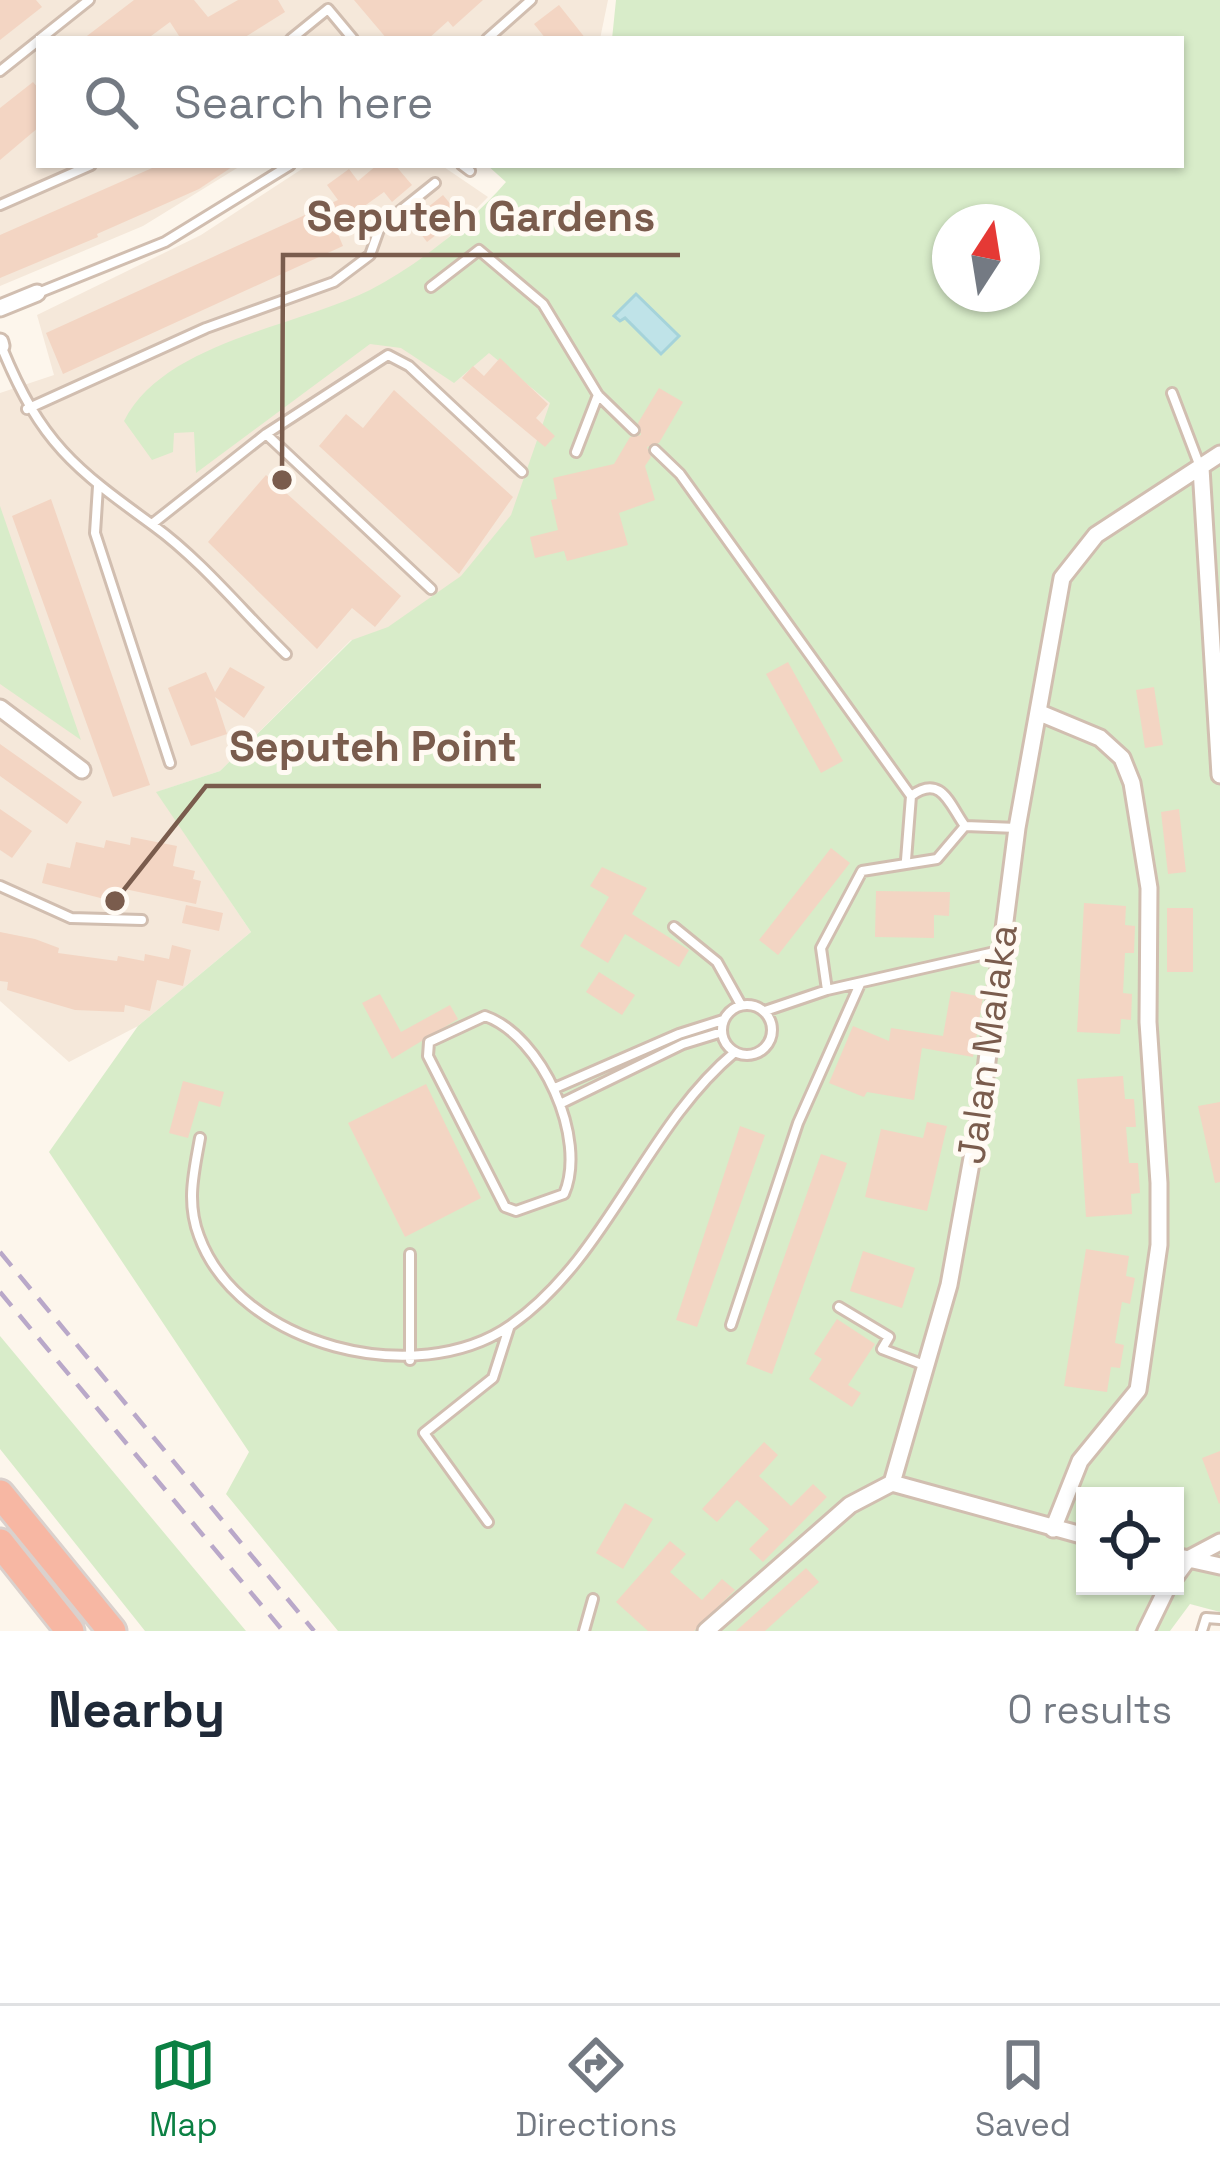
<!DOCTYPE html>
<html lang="en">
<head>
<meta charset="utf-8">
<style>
  body { margin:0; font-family:"Space Grotesk",sans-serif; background:#f2f2f3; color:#1f2937 }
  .controls { position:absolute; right:36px; bottom:36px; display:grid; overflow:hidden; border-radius:0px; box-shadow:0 3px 9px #0004 }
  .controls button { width:108px; height:108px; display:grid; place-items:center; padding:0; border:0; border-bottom:3px solid #e0e1e3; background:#fff; color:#1f2937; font:60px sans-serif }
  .compass { position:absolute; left:932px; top:204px; width:108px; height:108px; border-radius:50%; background:#fff; box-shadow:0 3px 9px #0004; rotate:12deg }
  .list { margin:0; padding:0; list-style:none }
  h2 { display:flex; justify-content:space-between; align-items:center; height:156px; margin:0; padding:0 48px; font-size:51px }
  h2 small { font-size:39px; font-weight:400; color:#747a83 }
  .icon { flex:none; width:66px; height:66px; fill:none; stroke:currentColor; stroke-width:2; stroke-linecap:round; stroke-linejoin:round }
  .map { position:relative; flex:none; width:1220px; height:1631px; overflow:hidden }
  .search { position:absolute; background:#fff; box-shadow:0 3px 9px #0004; left:36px; right:36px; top:36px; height:132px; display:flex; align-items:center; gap:30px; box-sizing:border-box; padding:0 42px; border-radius:0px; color:#747a83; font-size:45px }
  .sheet { height:372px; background:#fff }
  nav { display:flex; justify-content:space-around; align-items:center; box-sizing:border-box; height:168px; border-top:3px solid #e0e1e3; background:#fff; font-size:33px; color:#747a83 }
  nav a { display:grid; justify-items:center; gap:6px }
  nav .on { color:#0b8043 }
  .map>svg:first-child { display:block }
  .residential { fill:#f5e8da }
  .green { fill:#d8ecc9; fill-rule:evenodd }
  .water { fill:#bfe3e8; stroke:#a5d3da; stroke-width:3 }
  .building { fill:#f3d5c3 }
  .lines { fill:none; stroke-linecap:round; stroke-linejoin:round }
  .lane-casing { stroke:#d1beb0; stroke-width:14 }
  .street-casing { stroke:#d1beb0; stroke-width:21 }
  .highway-casing { stroke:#dad1cd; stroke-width:33 }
  .lane { stroke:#fff; stroke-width:8 }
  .street { stroke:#fff; stroke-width:15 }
  .highway { stroke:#f7b7a3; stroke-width:27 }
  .rail { stroke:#b9a8c9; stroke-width:4.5; stroke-dasharray:18 12; stroke-linecap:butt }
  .labels { text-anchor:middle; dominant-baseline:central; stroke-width:10; stroke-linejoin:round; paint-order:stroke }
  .street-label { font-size:39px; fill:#7a5c4d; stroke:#fffaf3 }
  .leader { fill:none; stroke:#7a5c4d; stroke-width:4.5 }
  .callout-dot { fill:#7a5c4d; stroke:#fffaf3; stroke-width:4.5 }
  .callout-label { font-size:42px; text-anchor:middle; font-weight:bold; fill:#7a5c4d; stroke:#fffaf3; stroke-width:10; stroke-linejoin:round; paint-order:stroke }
</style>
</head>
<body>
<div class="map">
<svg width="1220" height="1631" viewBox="0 0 1220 1631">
  <rect width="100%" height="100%" fill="#fdf6ec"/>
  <path class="residential" d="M0,0h608l-8,39h-561v126h203l-99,61 -143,60z
    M308,165h133l47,32 -77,78 159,128 -99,189 -91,54 -29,-6 -131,131 -63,21 94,140 -113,94 -69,36 -69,-61v-608l54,-18 -17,-60 164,-80z"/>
  <path class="green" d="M616,0h604v1612l-30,-8 -20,27h-832l-112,-137 23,-42 -200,-300 89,-126 113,-94 -95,-140 64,-21 132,-131 36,-13 73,-51 50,-61 39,-112 -61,-50 -35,30 -53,-35 -31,-4 -174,129 -2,-41 -20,1 -1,19 -21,8 -28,-39c40,-79 172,-94 246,-131 50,-26 99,-66 136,-108l-19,-17h694v-126h-569zM950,222h72v72h-72zM1085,1496h90v90h-90z
    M0,506l81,234 -81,-56z
    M0,1336l246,295h-101l-145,-182z"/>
  <path class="water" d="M636,294l43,42 -18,18 -36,-36 -5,3 -6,-5z"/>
  <path class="building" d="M0,0h36l6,7 -42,33z
    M134,0h60l14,17 30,-17h40l7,12 -43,27h-61l-11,-17 -23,17h-64z
    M354,0h129l-30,27 -5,-6 -20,18h-41z
    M559,5l27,34h-40l-12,-15z
    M33,82l6,7v38l-39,33v-52z
    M159,165h76l-36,24 -102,45 1,3 -98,41v-43z
    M377,165h18l17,20 -20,17 -8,-10 -49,35 8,19 -280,128 -17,-41 292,-133 -11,-15 22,-16 9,12z
    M443,195l17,21 -33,26 -16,-21z
    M500,358l48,46 -12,14 19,18 -10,11 -83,-69 11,-12 11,10z
    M659,388l24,14 -24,41 -12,4 4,10 -6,9 10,34 -36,13 9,32 -61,16 -3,-10 -29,7 -5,-21 28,-7 -7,-30 6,-1 -4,-21 61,-14 16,-27 11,-2 -3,-12z
    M394,390l119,107 -54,77 -140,-128 27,-32 17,14z
    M266,475l135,121 -26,31 -23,-19 -35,41 -109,-107z
    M51,499l99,286 -37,12 -101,-281z
    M788,662l55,99 -22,12 -55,-99z
    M230,667l35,20 -21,31 -29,-21 12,37 -36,12 -23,-58 38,-16 9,20z
    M1154,687l9,58 -18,3 -9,-58z
    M0,744l82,58 -15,22 -67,-48z
    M0,809l32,22 -20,27 -12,-8z
    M1179,809l7,63 -18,2 -7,-62z
    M131,837l46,9 -4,20 22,5 -2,8 8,2 -5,23 -81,-17 -3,14 -70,-18 5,-20 23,5 6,-26 28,6 2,-8 24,5z
    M831,848l19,15 -72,92 -19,-15z
    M602,867l45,21 -15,26 57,36 -10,17 -54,-33 -17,29 -28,-17 29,-49 -19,-11z
    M876,891l74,1 -1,24 -15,-1v23l-59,-1z
    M1084,903l42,3 -1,19 10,1 -1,27h-9l-2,40 9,1 -1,26 -10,-1 -1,15 -43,-2z
    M186,905l37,8 -4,18 -37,-8z
    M1167,908h26v64h-26z
    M0,932l35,7 24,9 -1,5 59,8 1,-5 26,5 1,-7 24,5 3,-14 19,5 -8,36 -26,-6 -7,31 -25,-6 -1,7 -49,-2 -68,-20 1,-8 -8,-1z
    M599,972l36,23 -13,20 -36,-23z
    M951,991l32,6 -10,60 -51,-9 -8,52 -47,-8 -3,5 -35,-14 24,-57 36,15 2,-13 52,8z
    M380,994l21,38 49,-27 8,14 -66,40 -30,-56z
    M1123,1076l2,23h9l2,28h-10l3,36h9l2,30 -9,1 1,20 -46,3 -9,-138z
    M183,1081l41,11 -4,15 -21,-6 -11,37 -19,-5z
    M426,1084l55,114 -76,39 -57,-114z
    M1220,1102v80l-5,1 -17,-77z
    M927,1122l20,4 -20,85 -62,-14 16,-68 42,9z
    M740,1126l25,9 -68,192 -21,-7z
    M821,1154l26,9 -75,211 -26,-10z
    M1086,1249l43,7 -3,20 9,2 -5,26 -8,-2 -7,41 9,2 -4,23 -9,-1 -4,25 -43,-6z
    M863,1251l52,17 -13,40 -52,-17z
    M837,1319l38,25 -27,41 13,8 -9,14 -43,-28 13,-20 -8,-5z
    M764,1442l14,13 -19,21 32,30 22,-22 14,13 -64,65 -14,-13 20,-20 -32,-29 -20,22 -15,-13z
    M1220,1451v52l-1,1 -17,-46z
    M625,1503l28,16 -30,50 -27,-16z
    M670,1541l16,13 -16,18 32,28 20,-21 13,11 -41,41h-46l-32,-29z
    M806,1568l13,14 -54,49h-29z"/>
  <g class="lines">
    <g class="lane-casing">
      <path id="lane" d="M40,39l49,-39
        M291,39l37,-30 25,30
        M487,39l44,-39
        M0,71l39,-31
        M462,165l8,6
        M0,205l91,-40
        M431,287l48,-37 64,54 55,91 36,35
        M38,293l127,-51 125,-77
        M2,348c39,95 72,120 152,178 48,35 90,87 132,128
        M1172,393l27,71
        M27,409l179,-81 128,-46 36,-27 10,-28 55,-44
        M266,434l165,155
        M655,450l25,24 231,322
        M576,452l22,-57
        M98,486l-3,47 75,230
        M152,524l114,-90 122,-79 21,11 113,106
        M965,826l52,2
        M0,886l71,32 71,2
        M674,927l43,35 24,43
        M827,990l-6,-42 41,-77 75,-12 28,-33c-15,-20 -23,-53 -54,-30l-5,64
        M722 1030a25 25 0 1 1 50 0a25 25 0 1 1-50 0Z
        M765,1011l62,-21 172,-39
        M485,1016c57,20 103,123 79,178l-48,17 -11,-4 -77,-151 1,-14z
        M555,1088l124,-54 44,-14
        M562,1103l121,-59 39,-12
        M200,1138c-6,34 -14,64 -1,98 40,110 218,155 312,89 97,-68 134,-198 224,-273
        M410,1254v106
        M839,1307l50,30 -7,12 42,16
        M731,1325l67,-202 62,-139
        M488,1522l-64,-89 69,-55 16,-50
        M584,1631l9,-32
        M1202,1631l4,-13 14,1"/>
    </g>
    <g class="street-casing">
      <path id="street" d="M0,308l37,-15
        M0,342l1,4
        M1201,468l19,307
        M0,708l82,62
        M1040,713l60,25 22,20 10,25 17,105 -1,134 11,161v62l-21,145 -58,71 -27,68
        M1085,1536l-193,-53 57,-198 32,-177 36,-280 45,-250 34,-43 124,-81
        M1175,1556l45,10
        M1175,1577l13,-18 32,-17
        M706,1631l144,-126 42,-22
        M1146,1631l22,-45"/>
    </g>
    <g class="highway-casing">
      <path id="highway" d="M0,1494l112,137
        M0,1543l70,88"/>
    </g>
    <use href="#lane" class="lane"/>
    <use href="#street" class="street"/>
    <use href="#highway" class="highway"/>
    <path class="rail" d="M0,1252l314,379
      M0,1292l283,339"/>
  </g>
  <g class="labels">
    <g class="street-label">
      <text transform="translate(987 1044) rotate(-82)">Jalan Malaka</text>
    </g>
  </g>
  <path class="leader" d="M282 480L283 255H680M115 901L206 786H541"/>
  <g class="callout-dot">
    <circle cx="282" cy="480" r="12"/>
    <circle cx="115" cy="901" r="12"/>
  </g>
  <g class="callout-label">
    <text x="481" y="231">Seputeh Gardens</text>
    <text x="373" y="761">Seputeh Point</text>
  </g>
</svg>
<div class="controls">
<button><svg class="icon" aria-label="locate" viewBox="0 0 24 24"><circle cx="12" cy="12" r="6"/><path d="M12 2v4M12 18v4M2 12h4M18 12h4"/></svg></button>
</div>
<svg class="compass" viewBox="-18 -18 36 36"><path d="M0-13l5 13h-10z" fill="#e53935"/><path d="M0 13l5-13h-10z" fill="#747a83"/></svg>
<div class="search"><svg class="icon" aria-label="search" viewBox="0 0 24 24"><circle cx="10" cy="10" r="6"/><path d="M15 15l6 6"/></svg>Search here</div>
</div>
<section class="sheet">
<h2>Nearby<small>0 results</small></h2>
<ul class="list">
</ul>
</section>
<nav>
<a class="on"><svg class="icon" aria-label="map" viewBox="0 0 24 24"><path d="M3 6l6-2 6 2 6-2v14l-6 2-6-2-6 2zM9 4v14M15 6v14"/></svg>Map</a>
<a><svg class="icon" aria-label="directions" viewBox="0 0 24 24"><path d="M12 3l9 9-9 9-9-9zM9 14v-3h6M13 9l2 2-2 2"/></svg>Directions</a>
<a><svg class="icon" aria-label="saved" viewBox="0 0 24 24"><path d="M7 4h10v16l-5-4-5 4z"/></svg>Saved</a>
</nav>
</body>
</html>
